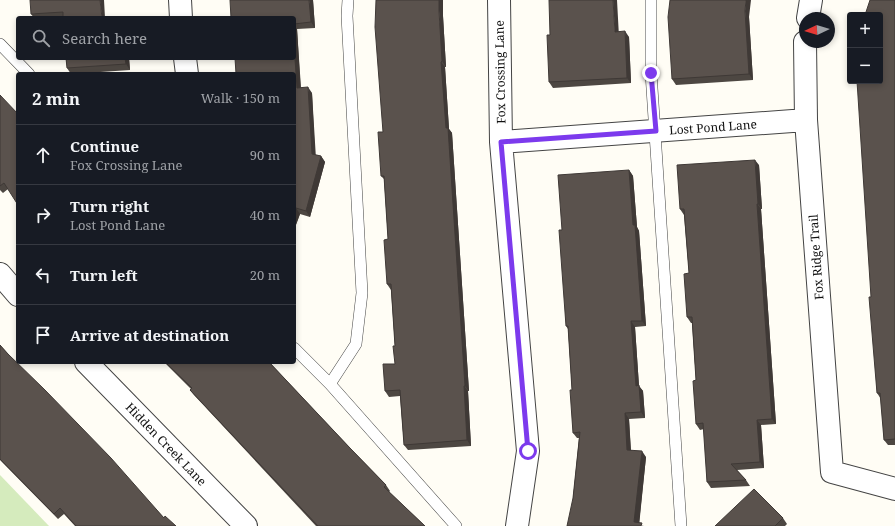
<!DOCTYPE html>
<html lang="en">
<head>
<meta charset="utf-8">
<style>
  body { margin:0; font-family:"Noto Serif",serif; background:#20242c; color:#f1f3f6 }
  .controls { position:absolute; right:12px; top:12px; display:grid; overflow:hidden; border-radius:4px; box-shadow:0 2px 6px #0003 }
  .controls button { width:36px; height:36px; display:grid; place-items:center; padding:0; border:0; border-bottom:1px solid #363941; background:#171b24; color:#f1f3f6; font:20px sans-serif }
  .compass { position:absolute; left:799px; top:12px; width:36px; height:36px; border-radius:50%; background:#171b24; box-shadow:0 2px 6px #0003; rotate:266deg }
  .stop { position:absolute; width:12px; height:12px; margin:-9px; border:3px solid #7c3aed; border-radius:50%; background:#fff }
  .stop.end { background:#7c3aed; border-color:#fff; box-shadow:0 1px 4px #0008 }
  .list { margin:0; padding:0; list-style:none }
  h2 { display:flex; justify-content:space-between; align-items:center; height:52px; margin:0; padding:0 16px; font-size:17px }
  h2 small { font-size:13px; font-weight:400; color:#9ea1a6 }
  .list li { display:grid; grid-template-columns:26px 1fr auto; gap:12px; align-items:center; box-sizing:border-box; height:60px; padding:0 16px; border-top:1px solid #363941 }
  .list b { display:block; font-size:15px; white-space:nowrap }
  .list p { margin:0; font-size:13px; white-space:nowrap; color:#9ea1a6 }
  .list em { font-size:13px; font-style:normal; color:#9ea1a6 }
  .icon { flex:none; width:22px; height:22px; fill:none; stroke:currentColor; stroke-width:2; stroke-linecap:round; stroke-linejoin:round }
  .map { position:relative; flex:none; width:895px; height:526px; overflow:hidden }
  .search { position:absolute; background:#171b24; box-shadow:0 2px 6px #0003; left:16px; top:16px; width:280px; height:44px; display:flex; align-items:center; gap:10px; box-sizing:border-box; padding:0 14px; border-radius:4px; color:#9ea1a6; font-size:15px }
  .panel { position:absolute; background:#171b24; box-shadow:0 2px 6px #0003; left:16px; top:72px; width:280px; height:292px; border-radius:4px }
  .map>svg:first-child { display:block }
  .green { fill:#d5ebbd }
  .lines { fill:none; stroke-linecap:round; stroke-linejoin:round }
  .service-casing { stroke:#444; stroke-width:12 }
  .minor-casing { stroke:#444; stroke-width:24 }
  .service { stroke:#fff; stroke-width:11 }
  .minor { stroke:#fff; stroke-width:22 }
  .wall { fill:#4d4742 }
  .shaded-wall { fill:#3f3936 }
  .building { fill:#5a524d; stroke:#3f3936 }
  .route { stroke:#7c3aed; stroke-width:5 }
  .labels { text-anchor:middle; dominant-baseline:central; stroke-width:4; stroke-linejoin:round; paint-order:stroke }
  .street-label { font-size:12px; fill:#111; stroke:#fff }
</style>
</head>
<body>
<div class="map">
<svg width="895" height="526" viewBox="0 0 895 526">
  <rect width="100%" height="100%" fill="#fffdf5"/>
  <path class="green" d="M0,475l49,51h-49z"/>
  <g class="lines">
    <g class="service-casing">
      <path id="service" d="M651,0v73l30,453
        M0,44l29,30
        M294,348l36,36 126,142
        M330,384l26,-40 6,-51 -15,-277 1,-16"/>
    </g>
    <g class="minor-casing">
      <path id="minor" d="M180,0l1,18
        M499,0l2,142 27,309 -11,75
        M808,18l3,-18
        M805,42l1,78 26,352 63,17
        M185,58l2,16
        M501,142l305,-22
        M0,274l18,21
        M86,362l160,164"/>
    </g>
    <use href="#service" class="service"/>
    <use href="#minor" class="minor"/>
  </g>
  <path class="wall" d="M104,0l-41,18h-29l-3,-4z
    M313,0l2,28 -18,1 4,59 11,5 3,62 6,1 4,6 -15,55 -10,-3 -6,16v-212z
    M895,0v445h-7l-4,-5 -3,-41 -4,-6 -6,-96z
    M443,16l3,51h-1l4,62 3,4 17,258h-1l3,55 -63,4 -4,-5 -4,-49 -11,1 -4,-6 10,-27v-18l-4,-56 -4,-6 1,-45 -4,-60 -3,-3 2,-44z
    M749,17l4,63 -77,5 -4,-6z
    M618,32l11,5 2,46 -78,5 -4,-6 1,-47z
    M66,58h63l1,12 -59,4 -4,-6z
    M0,95l8,94 -5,4 -3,-3z
    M759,165l3,44h-1l15,215 -15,1 3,43 -27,2 9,10 4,6 -39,2 -4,-6 -3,-53 -4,1 -4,-6v-44l-4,-57h-1l-4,-6 2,-44 -5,-58 -4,-6z
    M629,170l4,6 4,51 2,4 7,95 -11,1 4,59 4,5 2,27 -16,1 2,31 15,7 -7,66 5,3 -71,-28 6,-60h-2l-4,-5 -1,-43 -4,-61 -2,-3 -4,-96z
    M0,345l8,9 156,164 12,8h-101l-11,-12 -6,5 -58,-59z
    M164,362h105l81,86 36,37 4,6 -1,1 36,34h-109l-122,-131 -4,-5 1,-1z
    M783,518l4,6 -2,2h-70z"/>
  <path class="shaded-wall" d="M100,0h4l1,18h-3z
    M309,0h4l2,28 -4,-6z
    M439,0h4v16l3,51 -4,-6 -3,-50z
    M613,0h4l2,37 -4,-5z
    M746,0h5l-2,17 4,63 -4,-6 -4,-63z
    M294,26l3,3 4,65 -4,-6 -3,-43z
    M625,31l4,6 2,46 -4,-5z
    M125,58h4l1,12 -4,-6z
    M441,62l4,5 4,62 3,4 17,258 -4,-5z
    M308,87l4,6 4,66 -4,-5z
    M321,156l4,6 -15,55 -4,-6z
    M755,160l4,5 3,44 -4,-5z
    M629,170l4,6 4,51 2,4 7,95 -4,-5 -9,-96z
    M757,204l4,5 15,215 -4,-5z
    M296,208l4,6 -6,16v-16z
    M631,321l4,6 4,59 4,5 2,27 -4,-6 -5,-26z
    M464,386l4,5 3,55 -4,-6z
    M625,413l4,6 2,36 -4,-5z
    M757,420l4,5 3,43 -4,-6z
    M642,451l4,6 -7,69 -5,-4z"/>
  <path class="building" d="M30,0h70l2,18h-39v-6l-32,2z
    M230,0h79l2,22 -17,2v-6h-63z
    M376,0h63v11l3,50 -1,1 5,66h2l17,258h-1l3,54 -63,5 -4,-55 -15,1 -2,-27h12l-2,-18h2l-4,-62h-4l-3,-44 4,-1 -4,-63h-3l-3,-44h5l-8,-105z
    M549,0h64l2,32 10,-1 2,47 -78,4 -2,-47h3z
    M670,0h76l-1,11 4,63 -77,5 -4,-62z
    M870,0h25v439l-11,1 -4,-47h-3l-8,-96h2l-14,-216h23v-66h-15z
    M294,45l3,43 11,-1 4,67 9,2 -15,55 -10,-3 -2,6v-140h-58l-1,-16h59z
    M66,58h59l1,6 -59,4z
    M0,95l18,19v91l-14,-22 -4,3z
    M755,160l3,44h-1l15,215 -15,1 3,42 -29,2 15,16 -39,2 -4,-59 -7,1 -3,-43 3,-1 -4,-63h-5l-3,-43 5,-1 -5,-64h-4l-3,-44z
    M629,170l4,55h2l7,96h-11l5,65 3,-1 2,27 -16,1 2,37 15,1 -8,71 8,1 -1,3h-74l6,-28 7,-66 -7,1 -3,-43h2l-4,-64h-2l-7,-96h3l-4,-55z
    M0,345l8,9 37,36 66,68 53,60 1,-2 11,10h-100l-16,-18 -6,6 -54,-55z
    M165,362h104l81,86 36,37 -2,2 41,39h-107l-128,-136 2,-2z
    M754,489l29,29 -8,8h-60z"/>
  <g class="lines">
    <path class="route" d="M528,451l-27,-309 155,-11 -5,-58"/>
  </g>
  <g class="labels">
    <g class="street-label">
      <text transform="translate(500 72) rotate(-91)">Fox Crossing Lane</text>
      <text transform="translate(713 127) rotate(-4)">Lost Pond Lane</text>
      <text transform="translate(816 257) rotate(-94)">Fox Ridge Trail</text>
      <text transform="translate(166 444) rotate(46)">Hidden Creek Lane</text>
    </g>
  </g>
</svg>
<div class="controls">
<button>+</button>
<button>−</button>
</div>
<svg class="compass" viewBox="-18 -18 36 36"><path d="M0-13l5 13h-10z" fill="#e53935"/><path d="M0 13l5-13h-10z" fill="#9ea1a6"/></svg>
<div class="stop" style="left:528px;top:451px"></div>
<div class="stop end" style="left:651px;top:73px"></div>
<div class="search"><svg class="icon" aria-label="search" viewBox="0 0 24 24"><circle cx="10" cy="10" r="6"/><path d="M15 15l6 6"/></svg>Search here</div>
<section class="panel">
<h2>2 min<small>Walk · 150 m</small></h2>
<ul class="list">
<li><svg class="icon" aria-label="ahead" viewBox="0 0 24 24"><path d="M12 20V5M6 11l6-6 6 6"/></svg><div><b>Continue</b><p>Fox Crossing Lane</p></div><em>90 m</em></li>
<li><svg class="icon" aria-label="right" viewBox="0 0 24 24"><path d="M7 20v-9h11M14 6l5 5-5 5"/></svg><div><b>Turn right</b><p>Lost Pond Lane</p></div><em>40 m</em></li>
<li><svg class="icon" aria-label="left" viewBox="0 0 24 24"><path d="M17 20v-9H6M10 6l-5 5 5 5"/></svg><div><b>Turn left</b></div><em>20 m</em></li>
<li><svg class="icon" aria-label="arrive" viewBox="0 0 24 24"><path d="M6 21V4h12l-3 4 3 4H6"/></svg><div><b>Arrive at destination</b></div></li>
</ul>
</section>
</div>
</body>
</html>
